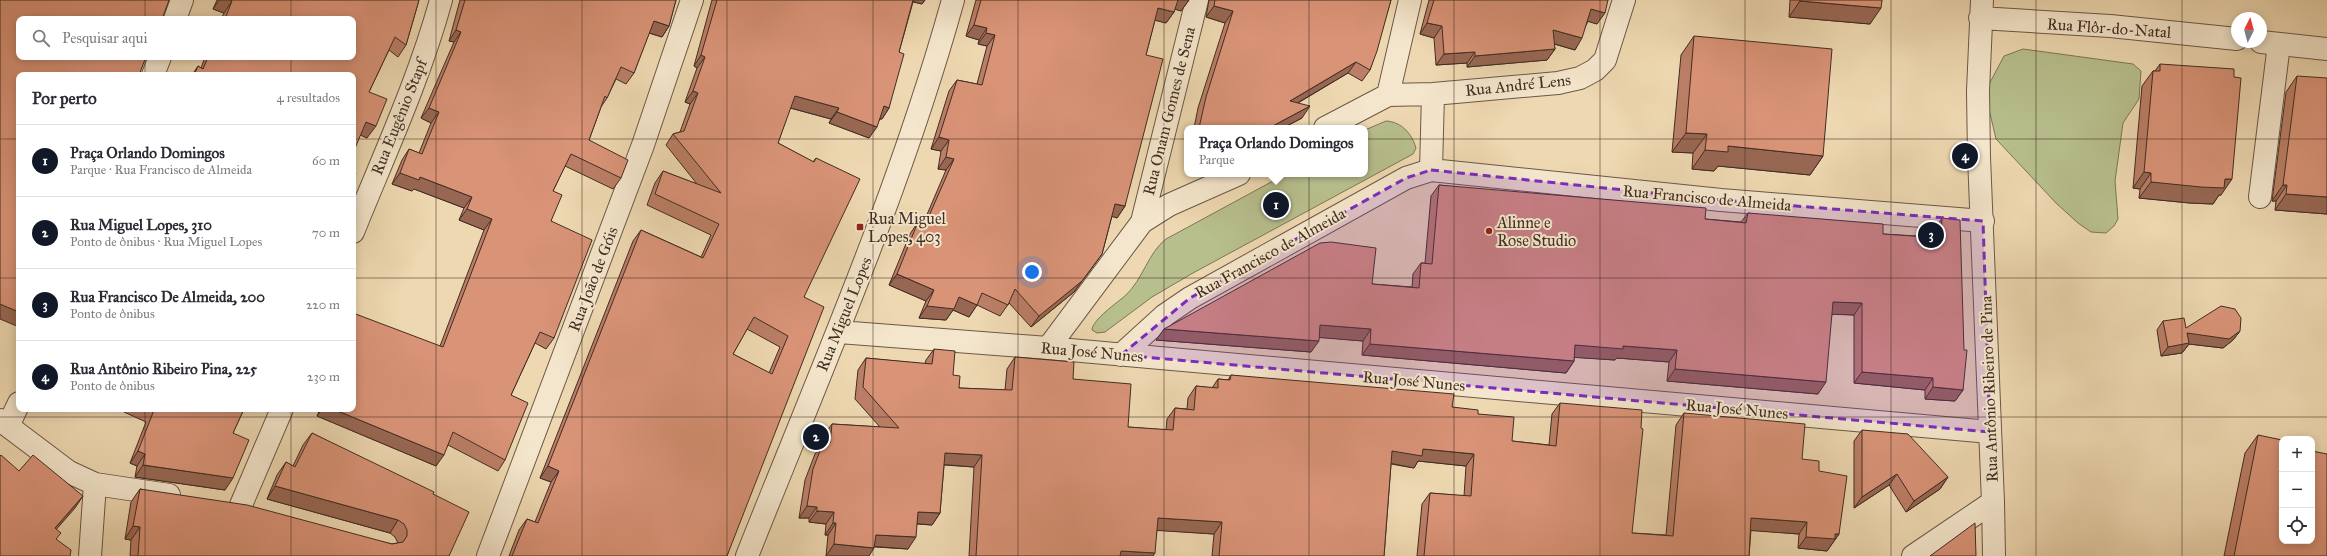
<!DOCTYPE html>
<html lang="pt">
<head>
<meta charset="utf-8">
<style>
  body { margin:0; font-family:"IM FELL Great Primer",serif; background:#f2f2f3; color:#2b2b33 }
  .controls { position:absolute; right:12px; bottom:12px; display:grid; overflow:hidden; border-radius:8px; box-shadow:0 2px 10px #0003 }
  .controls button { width:36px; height:36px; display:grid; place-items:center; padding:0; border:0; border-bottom:1px solid #e1e1e2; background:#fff; color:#2b2b33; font:20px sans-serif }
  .compass { position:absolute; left:2231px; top:12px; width:36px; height:36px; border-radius:50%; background:#fff; box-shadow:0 2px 10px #0003; rotate:6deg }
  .you { position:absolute; left:1032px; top:272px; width:14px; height:14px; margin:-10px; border:3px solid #fff; border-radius:50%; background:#1a73e8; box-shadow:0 0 0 6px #1a73e833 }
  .badge { display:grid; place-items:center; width:26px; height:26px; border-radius:50%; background:#111827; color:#fff; font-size:13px; font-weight:700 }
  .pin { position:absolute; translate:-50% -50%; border:2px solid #fff; box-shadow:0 1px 4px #0006 }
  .popup { position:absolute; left:1184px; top:125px; width:184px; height:52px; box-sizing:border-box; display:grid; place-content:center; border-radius:8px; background:#fff; filter:drop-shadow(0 1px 3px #0005); font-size:13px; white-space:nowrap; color:#7c7c81 }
  .popup b { font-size:15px; color:#2b2b33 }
  .popup::after { content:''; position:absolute; left:50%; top:100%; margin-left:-8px; border:8px solid transparent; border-top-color:#fff }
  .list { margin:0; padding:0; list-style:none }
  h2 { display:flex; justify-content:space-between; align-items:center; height:52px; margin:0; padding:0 16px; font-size:17px }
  h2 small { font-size:13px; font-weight:400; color:#7c7c81 }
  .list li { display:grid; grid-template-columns:26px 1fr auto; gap:12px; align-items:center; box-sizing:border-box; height:72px; padding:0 16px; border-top:1px solid #e1e1e2 }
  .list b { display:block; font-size:15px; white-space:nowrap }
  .list p { margin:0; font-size:13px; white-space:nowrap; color:#7c7c81 }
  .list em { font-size:13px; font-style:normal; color:#7c7c81 }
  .icon { flex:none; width:22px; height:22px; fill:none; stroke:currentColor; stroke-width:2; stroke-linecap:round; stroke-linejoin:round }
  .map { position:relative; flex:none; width:2327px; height:556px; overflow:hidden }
  .search { position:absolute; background:#fff; box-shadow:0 2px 10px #0003; left:16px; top:16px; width:340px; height:44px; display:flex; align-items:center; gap:10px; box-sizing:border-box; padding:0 14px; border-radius:8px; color:#7c7c81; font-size:15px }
  .panel { position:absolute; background:#fff; box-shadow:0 2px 10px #0003; left:16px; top:72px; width:340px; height:340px; border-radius:8px }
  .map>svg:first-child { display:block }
  .green { fill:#b7bf8d; stroke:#7c7658 }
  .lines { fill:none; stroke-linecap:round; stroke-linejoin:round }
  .minor-casing { stroke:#6c5846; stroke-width:24 }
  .tertiary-casing { stroke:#6c5846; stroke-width:24 }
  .minor { stroke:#f4e6cc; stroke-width:22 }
  .tertiary { stroke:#f4e6cc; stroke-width:22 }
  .wall { fill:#bb7e66; stroke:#412d23; fill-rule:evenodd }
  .shaded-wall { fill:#986753; stroke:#412d23 }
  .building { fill:#d99377; stroke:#412d23; fill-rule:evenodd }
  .marked { fill:#7b2cbf; fill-opacity:0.2; stroke:#7b2cbf; stroke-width:3; stroke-dasharray:8 5; stroke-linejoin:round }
  .grid { fill:none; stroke:#412d23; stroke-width:1; stroke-opacity:0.55 }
  .poi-dot { fill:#8f2418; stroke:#f4e6cc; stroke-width:1.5 }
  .labels { text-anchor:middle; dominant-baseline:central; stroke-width:4; stroke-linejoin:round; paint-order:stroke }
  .street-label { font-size:16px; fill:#412d23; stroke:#f4e6cc }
  .poi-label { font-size:16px; fill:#412d23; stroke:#f4e6cc; text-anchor:start }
</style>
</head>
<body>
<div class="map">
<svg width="2327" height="556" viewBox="0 0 2327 556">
  <rect width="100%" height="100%" fill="#eed8b1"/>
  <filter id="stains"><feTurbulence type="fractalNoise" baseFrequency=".005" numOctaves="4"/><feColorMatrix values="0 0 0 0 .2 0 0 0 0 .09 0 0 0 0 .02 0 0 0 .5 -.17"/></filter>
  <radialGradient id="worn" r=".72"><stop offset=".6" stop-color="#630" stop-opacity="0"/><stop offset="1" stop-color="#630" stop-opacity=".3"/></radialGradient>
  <path class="green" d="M2023,49l110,15 8,7 -2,28 -16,24 -8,58 3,38 -4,7 -8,7 -15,-1 -13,-9 -22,-20 -60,-64 -11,-47 19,-36z
    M1386,121c16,1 26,13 30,27l-3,6 -220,119 -41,24 -47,35 -8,1 -5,-3c0,-10 26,-28 34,-35 17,-16 22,-42 40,-56l120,-65h79v-44z"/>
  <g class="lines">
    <g class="minor-casing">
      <path id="minor" d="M175,19l7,-19
        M153,75l7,-18
        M1388,95l22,-95
        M1325,128l63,-33 45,-1 125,-11 22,-5 15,-8 10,-10 19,-60
        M1431,170l2,-76
        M2260,197l19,-153
        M1142,222l55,-222
        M353,232c31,-77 66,-152 88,-232
        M839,332l209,16 942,84
        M1048,348l94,-126 27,-17 70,-31
        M1121,355l44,-40 25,-17 216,-120 25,-8 290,30 262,21
        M0,420l69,52 26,12 74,11
        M8,426l11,-23
        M1993,502l1,54
        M241,505l41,-96
        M90,556l5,-72
        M488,556l155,-411 49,-145
        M747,556c73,-184 153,-365 206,-556"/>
    </g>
    <g class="tertiary-casing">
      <path id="tertiary" d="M1980,18l130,8 127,13
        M2261,42l66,7
        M1913,556l80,-54 -14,-345 -1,-66 4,-91"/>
    </g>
    <use href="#minor" class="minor"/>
    <use href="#tertiary" class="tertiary"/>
  </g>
  <path class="wall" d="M217,0h202l-13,45 -8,12 -9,-7 -20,42 -2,46 -6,-3 -8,-60h-161l6,-9 3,2 4,-11h148v-38h-132l3,-6 -11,-4z
    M460,0h216l-7,26 -7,11 -13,-4 -15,40 -8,11 -10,-5 -9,19 -6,9 -12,33 32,38 -8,11 -48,-23 -12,25 -2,30 3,117 -8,11 -11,-6 -24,52 -6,65 -7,11 -50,-26 -12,21 -119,-50 3,-7h33l87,-63 44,-116 -25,-10 5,-12 -50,-19 -2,2 -20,-7 10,-24 7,-11 10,4 12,-30 -10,-5 33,-76 -5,-1z
    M712,0h213l-3,4 -9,-2 -14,50 -10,56 -7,11h-2l-11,19 -40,-15 2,-4 -41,-11 -12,35 35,19 3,-4 -12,139 -77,259h-218l10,-26 8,-11 8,3 16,-40 -11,-4 93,-237 8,-11 60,27 10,-22 -64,-30 8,-22 8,-12 34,13 -31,-39 7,-11 7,-2 10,-28 -5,-2 12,-34 -3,-2zM747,329l33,18 -11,26 -36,-19z
    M976,0h213l-8,11 -6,-2 -1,3 -8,11 -11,-3 -9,35 -21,151 -8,12 -5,-2 -10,38 -28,38 -43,35 -22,-24 -9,13 -23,-11 -8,12 -16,-7 -7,10 -27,-2 7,-17 -37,-16 21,-51 8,-12 5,2 23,-54 -8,-1 3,-18 -10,-2 18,-58 8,-11 20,4 10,-38 -9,-2 1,-4 -13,-4z
    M1209,0h182l-21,70 -8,11 -14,-8 -50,30 4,15 -19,10h-89l4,-20 27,-85 -19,-6z
    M1429,0h179l-11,24 -9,-3 -13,29 -21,-6 1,5 -8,11 -80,7v-4l-31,2 -2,-27 -14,-4z
    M1790,0h92l-12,24 -81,-7z
    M1694,36l129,120 -13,19 -92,-9 -4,5 -22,-2 1,-16 -21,-1 9,-97z
    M2160,64l61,131h-2l-6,9 -23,-1 -51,-5 1,-9 -7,-1 9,-102 11,-15h2z
    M2297,76l30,138 -52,-4 1,-9h-4l14,-109z
    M1439,185l266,34 36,3 7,-9 135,21 51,3v-7l8,-12 21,172 -8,11 -30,-2v-9l-71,-7v-68l-22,-1 -14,80 -151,-13 2,-19 -52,-4 -2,2 -41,-3v4l-8,12 -204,-18 1,-14 -44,-4 -8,15 -155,-12 216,-56 40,3 1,-13 8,-11h4l6,-67z
    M2163,321l23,7 54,3 -7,9 -10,8 -34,-4 -7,9 -21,3 -4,-26z
    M934,349l19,26 6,13 46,2 2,-21 8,-12 58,22 55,48 38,3 1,-11 8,-11 12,1 1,-11 8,-12 16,2 6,-9 10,1 3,-5 221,32 26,7 34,27 37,4 3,-31 8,-11 72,130 34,2 10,-110 8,-12 118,46 17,12 20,63 -12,17 -29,-3 1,-14 -48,-4 -2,26h-332l5,-52 8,-11 34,3 2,-30 -48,-5 -4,7 -23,-4 -7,92h-172l2,-22 -57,-4 -4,26h-184l5,-89 -30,-2 -4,48 -8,12 -15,-1 -9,25 -33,-2 -49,9 2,-21h-3l1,-11 -17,-2v-4h-10l6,-38 10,-26 8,-11 1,-8 8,-11 48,3 -25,-28 3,-29 8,-12 59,6 1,-4z
    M125,409h119l-11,24 -8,57 -90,-13 2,-11 -7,-3 16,-41 -22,-10z
    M1862,430l86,47 -8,12 -34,23 -17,-27 -35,23v-67z
    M312,433l121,61 16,62h-319l1,-16 -6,-1 6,-37 9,-13 252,55 6,-1 -3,-6 -5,-4 -123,-34 10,-24 9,-13 7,4 10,-21z
    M2258,435l69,121h-103l21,-103z"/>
  <path class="shaded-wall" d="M219,0h11l2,1 -8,12 -11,-4z
    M908,0h17l-3,4z
    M1176,0h13l-8,11 -10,-3z
    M1800,1l81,7 -11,16 -81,-7z
    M1214,6l19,5 -8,12 -19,-6z
    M1158,8l16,4 -8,11 -16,-4z
    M1591,9l14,4 -8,11 -14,-4z
    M654,21l15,5 -7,11 -16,-5z
    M1427,23l15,3 -8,12 -14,-4z
    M974,25l13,3 -8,12 -13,-4z
    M456,30l5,2 -7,10 -5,-1z
    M1553,30l29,8 -7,12 -30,-9z
    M986,33l9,2 -8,11 -9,-2z
    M1555,49l-8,11 -80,7 8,-11z
    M1475,52l-8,11 -31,2 8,-11z
    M701,55l4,2 -8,11 -3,-2z
    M1356,62l-8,11 -66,39 8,-11z
    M693,91l5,2 -8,11 -5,-2z
    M795,96l44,12 -8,11 -44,-12z
    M884,106l5,2 -7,11 -6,-1z
    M1310,106l-8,12 -19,10h-14z
    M429,108l10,4 -8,11 -10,-5z
    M837,112l40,15 -8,11 -40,-15z
    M366,122l10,4 -9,12 -9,-4z
    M1686,133l21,1 -14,19 -21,-1z
    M939,137l10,3 -8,11 -10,-2z
    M1728,146l95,10 -13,19 -92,-9 -4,5 -22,-2 13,-19z
    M946,157l8,2 -8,11 -8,-1z
    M2144,172l7,1 -11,16 -7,-1z
    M400,173l20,4 52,20 -8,11 -50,-19 -2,2 -20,-7z
    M2225,179h7l-11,16h-2l-6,9 -23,-1 -51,-5 12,-16z
    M2283,185h4l-11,16h-4z
    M2286,194l41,3v17l-52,-4z
    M1115,204l10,2 -8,12 -10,-3z
    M467,209l25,10 -8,11 -25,-10z
    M1102,254l-28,38 -43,35 8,-11z
    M897,274l37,16 -8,11 -37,-16z
    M959,297l18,8 -8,12 -16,-7 -7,10 -27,-2 8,-12z
    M1833,302l29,1 -8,12 -29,-1z
    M0,304l19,8v15l-19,-8z
    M1320,325l51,4 -8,12 -51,-4z
    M1164,329l155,12 -8,11 -155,-12z
    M2240,331l-7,9 -10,8 -34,-4 -7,9 -21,3 7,-9 19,-14z
    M1370,344l204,17 -8,12 -204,-18z
    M1575,345l48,1 54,4 -8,12 -52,-4 -2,2 -48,-3z
    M1675,369l151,13 -8,12 -151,-13z
    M1862,372l71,6 -8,12 -71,-7z
    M1933,387l30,3 -8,11 -30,-2z
    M322,409h11l111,46 -8,11 -119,-50z
    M1423,449l51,5 -8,12 -48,-5 -4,7 -30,-6 8,-11z
    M138,451l7,3 -8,12 -7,-3z
    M945,453l37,2 -8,12 -37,-3z
    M143,465l90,13 -8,12 -90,-13z
    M548,466l11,5 -8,11 -11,-4z
    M1897,474l-8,11 -35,23 8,-11z
    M1948,477l-8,12 -34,23 8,-11z
    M275,486l123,34 -8,13 -123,-34z
    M83,496l-8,12 -28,32 8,-12z
    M807,506l10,1 -8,11h-10z
    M817,511l17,1 -8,12 -17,-2z
    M918,512l22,1 -8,12 -22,-2z
    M1158,518l64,4 -8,12 -64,-4z
    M1751,518l56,4 -8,12 -56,-4z
    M833,523h3l-8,12h-3z
    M133,526l7,1 -9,13 -6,-1z
    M1835,534h4l-12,17 -29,-3 8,-11z
    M876,535l40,2 -8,12 -40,-3z
    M834,544l40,4 -5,8h-43z
    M1121,551l34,2 -2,3h-36z"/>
  <path class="building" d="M0,0h169l-7,19h-143v38h127l-7,18h-120v237l-19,-8z
    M230,0h189l-13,45 -11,-8 -26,55 18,7 -11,27 -10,-4 -13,31v-78h-159l4,-9 5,3 5,-12h145v-38h-128l7,-18z
    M465,0h211l-7,26 -15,-5 -20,52 -13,-6 -14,31 -2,-2 -16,44 39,20 -7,18 -50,-24 -18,37 9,4 -11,26 41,19 -38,98 -14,-6 -29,63 17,8 -23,57 -52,-28 -9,23 -111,-46h20v-96l90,34 49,-128 -25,-10 5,-12 -52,-20 -1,3 -19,-7 9,-24 13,5 17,-42 -10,-4 32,-76 -5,-2z
    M717,0h196l-14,52 5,2 -15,54 -5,-2 -7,21 -40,-15 2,-4 -44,-12 -17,47 36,19 2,-4 44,21 -56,118 20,10 -97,249h-215l15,-37 11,4 21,-52 -11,-5 93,-236 62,28 16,-34 -64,-30 8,-23 58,22 -48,-59 11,-3 14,-38 -5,-2 12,-34 -4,-2zM754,317l34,19 -16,38 -39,-20z
    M981,0h197l-4,12 -16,-4 -12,47 17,4 -38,147 -10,-2 -13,50 -20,27 -43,35 -24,-27 -7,16 -26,-12 -5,12 -18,-8 -5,12 -27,-3 7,-16 -37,-16 21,-52 7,3 29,-66 -8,-2 3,-17 -10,-3 18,-57 25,5 13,-50 -9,-2 1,-5 -13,-3z
    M1215,0h176l-14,51 -7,19 -14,-8 -66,39 20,5 -41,22h-70l7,-31 27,-86 -19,-5z
    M1434,0h174l-3,13 -14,-4 -9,29 -29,-8 2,19 -80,7v-4l-31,2 -2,-28 -15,-3z
    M1800,0h82l-1,8 -81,-7z
    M1694,36l138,13 -9,107 -95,-10v6l-23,-2 2,-16 -21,-1z
    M2160,64l74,5v8l7,1 -9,101h-7l-1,9 -23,-1 -50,-5v-9l-7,-1 9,-101h7z
    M2297,76l30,2v119l-41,-3 1,-9h-4z
    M353,172l3,1 -3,6z
    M1439,185l267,23 -1,11 41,4 2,-10 135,11v10l58,4 1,-20 18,2 4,130h3l-4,40 -30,-3v-9l-71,-6v-69l-29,-1 -7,80 -151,-13 2,-19 -54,-4v3l-48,-4 -1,16 -204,-17 1,-15 -51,-4 -1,16 -155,-12 156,-86 11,-1 45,6 -4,36 47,4 2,-25 11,1z
    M2221,306l14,3 6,9 -1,13 -11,8 -42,-6 2,10 -21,4 -5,-26 21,-3 2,10z
    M934,349l21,2 -2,24 7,1 -1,12 53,2 3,-33 59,5 -1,17 58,5 -3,43 45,3 2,-22 19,2 2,-24 22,2v-9l12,1 1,-5 223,19 -2,13 26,3v4l36,3 -2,24 44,5 4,-43 82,7 -1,18 2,1 -11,104 41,3 11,-123 121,11 -3,35 17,2v10l28,5 -8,58h-4v5l-29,-2 1,-15 -56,-4 -2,38h-325l6,-63 41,3 3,-42 -51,-5 -1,7 -30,-5 -8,105h-165l3,-34 -64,-4 -3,35 -34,-2 -1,5h-144l6,-101 -37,-2 -5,60 -22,-1 -2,25 -40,-2 -2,13 -40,-4 2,-21h-3l1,-11 -17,-1v-4l-10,-1 6,-37 10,-26h7l2,-19 67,4 -36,-41 3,-29 66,6z
    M151,409h93l-11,24 16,7 -16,38 -90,-13 2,-11 -7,-3 16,-41z
    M1862,430l46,4 40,43 -34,24 -17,-27 -35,23z
    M312,433l122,59 -1,2 36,18 -20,44h-311l2,-29 -7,-1 7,-37 107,16 145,39 11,-2 4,-6v-6l-3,-6 -6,-4 -123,-34 11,-24 9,5z
    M2258,435l24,5v101h30v-90l15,3v102h-93z
    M1,455l18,16 14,-16 50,41 -28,32 6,5 -5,6 15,11 -1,6h-70v-100z
    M1975,523l1,33h-46z"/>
  <path class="marked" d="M1431,170l290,30 262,21 7,211 -869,-77 69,-57 216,-120z"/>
  <path class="grid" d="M145,0v19M291,0v19M436,0v556M582,0v556M727,0v556M873,0v556M1018,0v556M1164,0v556M1309,0v556M1454,0v556M1600,0v556M1745,0v556M1891,0v556M2036,0v556M2182,0v556M145,57v18M291,57v18M0,139h19M353,139h1974M0,278h19M353,278h1974M145,409v147M291,409v147M0,417h2327"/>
  <g class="poi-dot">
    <rect x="856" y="223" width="8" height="8" rx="2"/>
    <circle cx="1489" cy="231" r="4"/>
  </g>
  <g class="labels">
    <g class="street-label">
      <text transform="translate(2109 28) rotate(4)">Rua Flôr-do-Natal</text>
      <text transform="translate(1518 85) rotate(-6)">Rua André Lens</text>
      <text transform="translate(1169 111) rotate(-76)">Rua Onam Gomes de Sena</text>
      <text transform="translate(399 117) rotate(-68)">Rua Eugênio Stapf</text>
      <text transform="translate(1707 198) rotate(5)">Rua Francisco de Almeida</text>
      <text transform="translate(1270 253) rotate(-29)">Rua Francisco de Almeida</text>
      <text transform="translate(593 279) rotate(-69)">Rua João de Góis</text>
      <text transform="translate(844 314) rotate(-68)">Rua Miguel Lopes</text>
      <text transform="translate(1092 352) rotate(5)">Rua José Nunes</text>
      <text transform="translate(1414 381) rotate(5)">Rua José Nunes</text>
      <text transform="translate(1989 389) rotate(-92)">Rua Antônio Ribeiro de Pina</text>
      <text transform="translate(1737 409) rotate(5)">Rua José Nunes</text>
    </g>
    <g class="poi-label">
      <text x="868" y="218">Rua Miguel<tspan x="868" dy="18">Lopes, 403</tspan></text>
      <text x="1497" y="222">Alinne e<tspan x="1497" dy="18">Rose Studio</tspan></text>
    </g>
  </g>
  <rect width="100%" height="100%" filter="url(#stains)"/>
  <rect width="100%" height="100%" fill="url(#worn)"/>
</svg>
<div class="controls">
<button>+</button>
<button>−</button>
<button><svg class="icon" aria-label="locate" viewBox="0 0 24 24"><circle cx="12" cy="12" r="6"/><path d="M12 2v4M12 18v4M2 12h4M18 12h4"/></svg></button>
</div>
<svg class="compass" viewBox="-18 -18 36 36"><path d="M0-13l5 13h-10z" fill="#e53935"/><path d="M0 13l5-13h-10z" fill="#7c7c81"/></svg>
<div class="you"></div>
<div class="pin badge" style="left:1276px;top:205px">1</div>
<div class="popup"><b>Praça Orlando Domingos</b>Parque</div>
<div class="pin badge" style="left:816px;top:437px">2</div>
<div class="pin badge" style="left:1931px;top:235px">3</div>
<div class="pin badge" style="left:1965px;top:156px">4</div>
<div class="search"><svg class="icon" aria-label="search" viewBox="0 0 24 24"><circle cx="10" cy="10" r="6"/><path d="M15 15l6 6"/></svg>Pesquisar aqui</div>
<section class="panel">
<h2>Por perto<small>4 resultados</small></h2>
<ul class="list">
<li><span class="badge">1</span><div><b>Praça Orlando Domingos</b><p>Parque · Rua Francisco de Almeida</p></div><em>60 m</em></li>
<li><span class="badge">2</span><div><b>Rua Miguel Lopes, 310</b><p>Ponto de ônibus · Rua Miguel Lopes</p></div><em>70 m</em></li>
<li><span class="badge">3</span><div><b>Rua Francisco De Almeida, 200</b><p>Ponto de ônibus</p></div><em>220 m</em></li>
<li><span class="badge">4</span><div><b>Rua Antônio Ribeiro Pina, 225</b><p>Ponto de ônibus</p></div><em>230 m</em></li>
</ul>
</section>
</div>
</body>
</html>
